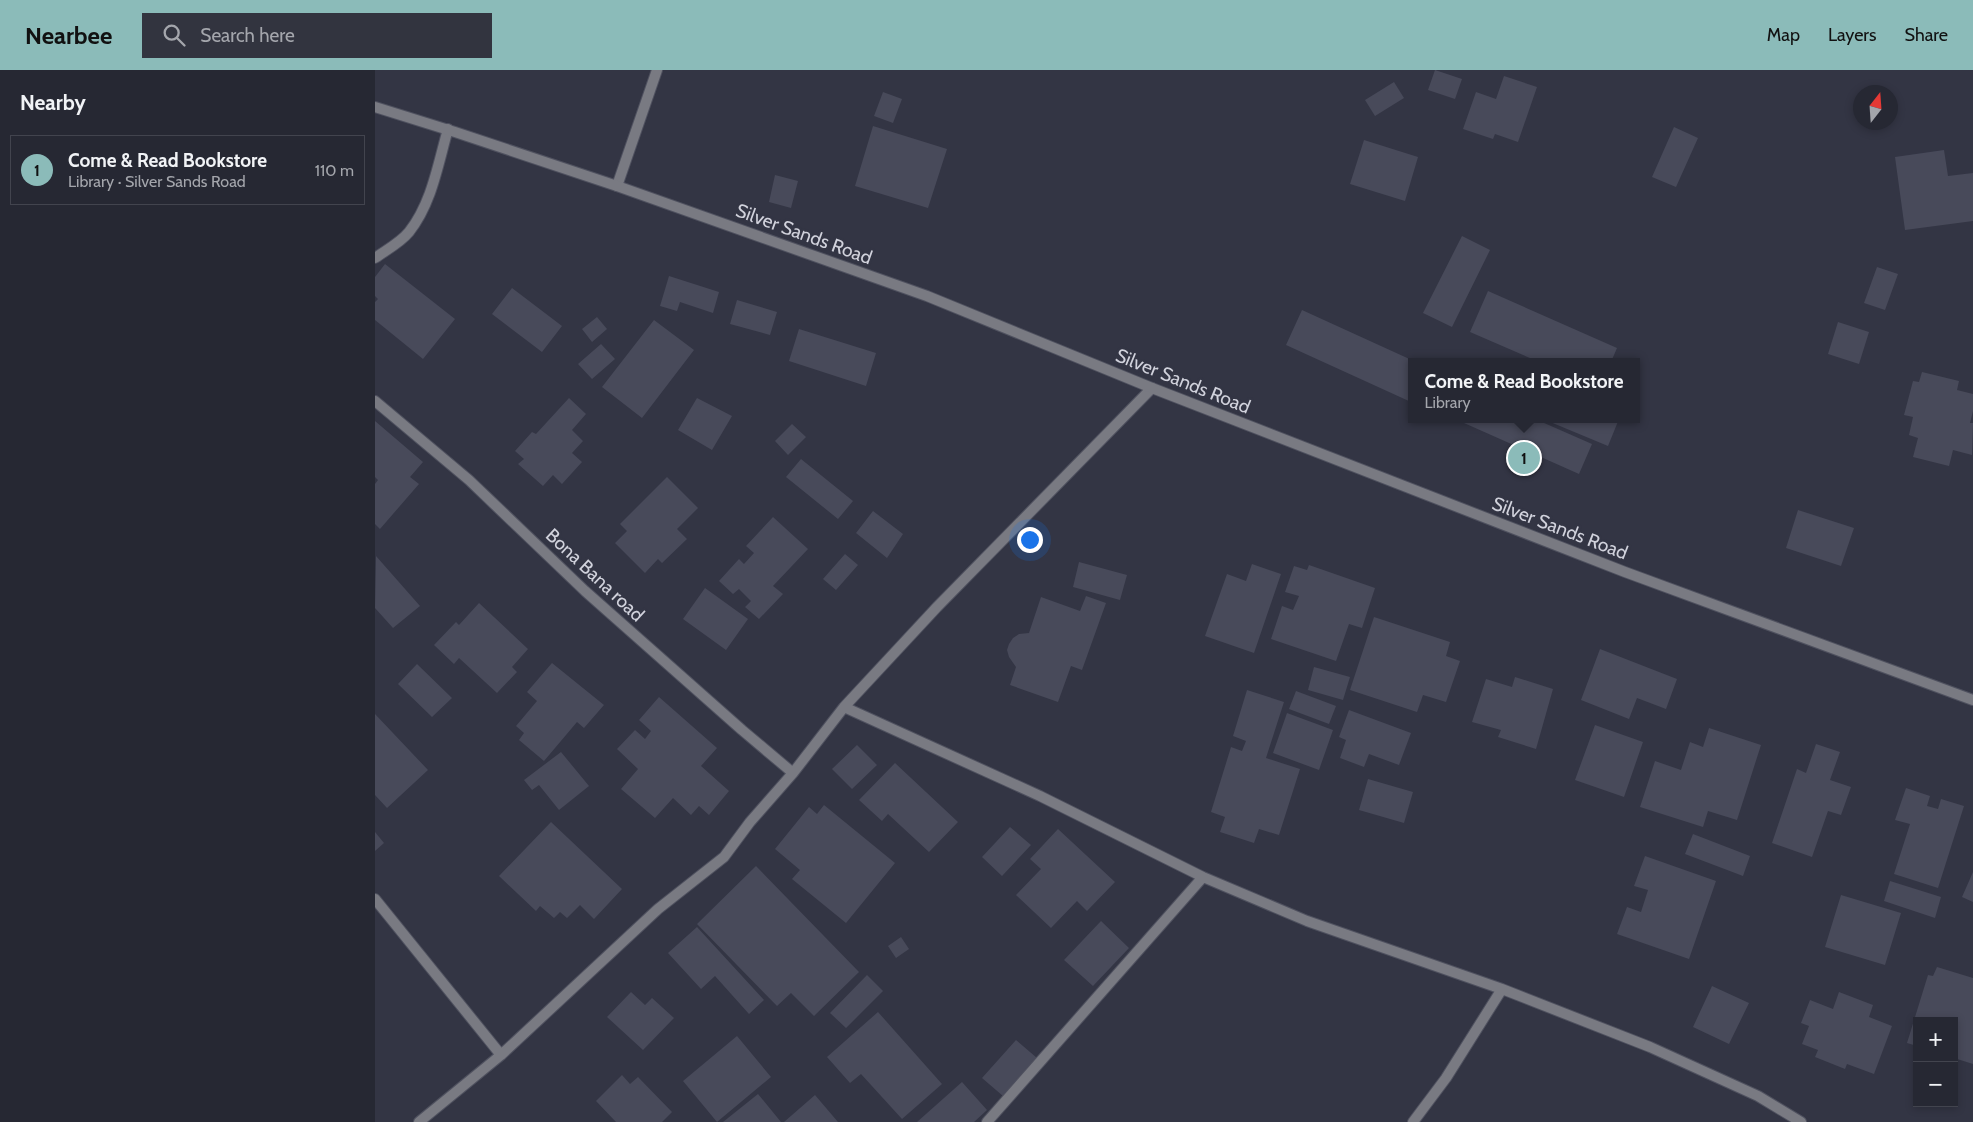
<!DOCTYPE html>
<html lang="en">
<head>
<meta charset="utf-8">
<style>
  body { margin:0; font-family:Cabin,sans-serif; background:#32343f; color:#f1f3f6 }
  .controls { position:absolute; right:15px; bottom:15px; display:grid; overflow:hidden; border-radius:0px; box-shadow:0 2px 8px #0003 }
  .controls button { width:45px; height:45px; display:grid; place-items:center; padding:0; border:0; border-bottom:1px solid #42444e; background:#262833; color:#f1f3f6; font:25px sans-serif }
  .compass { position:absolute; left:1478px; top:15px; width:45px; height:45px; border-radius:50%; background:#262833; box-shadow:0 2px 8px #0003; rotate:17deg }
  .you { position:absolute; left:654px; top:469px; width:18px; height:18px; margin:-12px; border:4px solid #fff; border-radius:50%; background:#1a73e8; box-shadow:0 0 0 8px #1a73e833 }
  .badge { display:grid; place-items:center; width:32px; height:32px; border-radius:50%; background:#8bbbb9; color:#111; font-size:16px; font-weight:700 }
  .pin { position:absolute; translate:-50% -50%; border:2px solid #fff; box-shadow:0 1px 5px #0006 }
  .popup { position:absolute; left:1033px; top:288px; width:232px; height:65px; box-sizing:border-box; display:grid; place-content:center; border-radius:0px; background:#262833; filter:drop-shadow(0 1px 4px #0005); font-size:16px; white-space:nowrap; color:#a4a6ac }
  .popup b { font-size:19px; color:#f1f3f6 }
  .popup::after { content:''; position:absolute; left:50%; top:100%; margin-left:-10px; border:10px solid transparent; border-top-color:#262833 }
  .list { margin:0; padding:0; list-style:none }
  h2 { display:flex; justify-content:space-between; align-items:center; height:65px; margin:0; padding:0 20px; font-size:21px }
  h2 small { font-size:16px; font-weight:400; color:#a4a6ac }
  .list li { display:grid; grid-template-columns:32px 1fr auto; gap:15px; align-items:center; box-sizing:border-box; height:70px; margin:0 10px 10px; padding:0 10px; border:1px solid #42444e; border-radius:0px }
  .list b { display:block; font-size:19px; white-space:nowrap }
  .list p { margin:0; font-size:16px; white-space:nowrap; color:#a4a6ac }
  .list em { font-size:16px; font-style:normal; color:#a4a6ac }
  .icon { flex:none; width:28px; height:28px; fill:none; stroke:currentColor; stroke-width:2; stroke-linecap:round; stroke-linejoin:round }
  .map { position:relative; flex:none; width:1598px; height:1052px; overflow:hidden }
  header { display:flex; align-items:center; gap:30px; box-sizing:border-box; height:70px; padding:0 25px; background:#8bbbb9; color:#111 }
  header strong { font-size:24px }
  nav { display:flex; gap:28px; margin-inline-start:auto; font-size:18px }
  .search { width:350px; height:45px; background:#32343f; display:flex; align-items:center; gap:12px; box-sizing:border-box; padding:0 18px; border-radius:0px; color:#a4a6ac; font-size:19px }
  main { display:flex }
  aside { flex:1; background:#262833 }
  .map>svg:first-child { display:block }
  .building { fill:#484a5a }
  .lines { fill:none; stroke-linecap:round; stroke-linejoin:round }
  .minor-casing { stroke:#4f515f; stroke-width:12 }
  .tertiary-casing { stroke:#4f515f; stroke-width:12 }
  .minor { stroke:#797a82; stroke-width:10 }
  .tertiary { stroke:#797a82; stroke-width:10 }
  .labels { text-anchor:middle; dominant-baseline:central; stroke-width:5; stroke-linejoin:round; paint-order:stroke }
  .street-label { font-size:19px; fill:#d1d2dc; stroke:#333544 }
</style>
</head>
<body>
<header>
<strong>Nearbee</strong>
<div class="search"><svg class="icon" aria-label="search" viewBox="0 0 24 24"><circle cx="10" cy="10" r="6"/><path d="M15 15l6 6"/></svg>Search here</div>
<nav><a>Map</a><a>Layers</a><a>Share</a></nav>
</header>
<main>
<aside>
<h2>Nearby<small></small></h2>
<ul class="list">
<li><span class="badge">1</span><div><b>Come &amp; Read Bookstore</b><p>Library · Silver Sands Road</p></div><em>110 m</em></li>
</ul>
</aside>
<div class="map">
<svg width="1598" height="1052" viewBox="0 0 1598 1052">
  <rect width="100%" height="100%" fill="#333544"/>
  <path class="building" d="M1060,0l27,9 -7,20 -27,-9z
    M1129,6l33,11 -19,55 -23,-8 -2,5 -30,-10 13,-37 20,7z
    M1019,12l10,16 -29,18 -10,-16z
    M508,22l19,7 -9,24 -19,-7z
    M498,56l74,23 -19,59 -73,-22z
    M1299,57l24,11 -22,49 -24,-10z
    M989,70l54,17 -13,44 -55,-17z
    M1569,80l4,26 25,-3v48l-68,9 -10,-73z
    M400,105l23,6 -7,27 -22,-6z
    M1087,166l28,14 -38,77 -29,-14z
    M10,194l70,55 -32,40 -48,-39v-18l3,-3 -3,-3v-19z
    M1502,197l21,7 -13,36 -21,-7z
    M294,206l50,16 -6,21 -33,-11 -3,9 -17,-5z
    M137,218l50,38 -20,26 -50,-38z
    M1113,221l129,57 -6,14h-72l-69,-30z
    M362,230l40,12 -7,23 -40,-11z
    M927,240l114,52h-5v40l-125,-57z
    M222,247l10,12 -15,13 -10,-13z
    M279,250l40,30 -52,68 -40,-31z
    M1463,252l31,10 -10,32 -31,-10z
    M424,259l77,24 -10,33 -77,-25z
    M226,274l14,15 -23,20 -14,-15z
    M1547,302l37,9 -2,9 16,4v17l-3,12h3l-1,32 -19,-5 -4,16 -36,-9 5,-19 -9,-3 4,-18 -9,-2 9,-34 6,1z
    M194,328l17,16 -14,16 11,11 -11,12 10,9 -20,22 -9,-9 -10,11 -25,-22 6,-5 -9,-8 17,-19 4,2z
    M322,328l35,18 -20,34 -34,-20z
    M1080,349h80l57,25 -13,30z
    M1168,349h76l-11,27z
    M0,351l48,41 -13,15 9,7 -39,45 -5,-5v-40l3,-4 -3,-3z
    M417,354l14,13 -18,18 -13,-14z
    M426,389l52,42 -15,18 -52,-42z
    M292,407l31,31 -21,21 10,10 -25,24 -4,-4 -13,14 -30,-30 12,-12 -7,-7z
    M1423,440l56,18 -13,38 -55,-18z
    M498,441l30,23 -16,24 -31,-25z
    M398,447l35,32 -35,37 10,8 -24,25 -14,-12 6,-6 -12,-12 -6,5 -14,-13 20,-22 5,5 10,-11 -8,-7z
    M470,484l13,11 -22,25 -13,-11z
    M1,486l44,50 -27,22 -18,-20z
    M704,492l48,13 -7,25 -47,-13z
    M877,494l29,10 -27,79 -49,-17 22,-62 19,7z
    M934,495l66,23 -13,40 -13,-4 -13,37 -65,-22 11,-33 11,4 6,-14 -14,-4 9,-26 13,4z
    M330,518l43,31 -22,31 -43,-31z
    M711,526l20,7 -24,67 -11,-4 -13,36 -48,-17 6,-18 -7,-10 -2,-7 2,-6 4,-6 6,-4 10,-1 12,-36 39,14z
    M104,533l49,46 -16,18 5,5 -20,21 -38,-35 -5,6 -20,-19 22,-23 3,3z
    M999,547l76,25 -4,14 14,5 -14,41 -23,-7 -6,17 -67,-22z
    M1225,579l77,30 -11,30 -29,-11 -8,21 -48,-19z
    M177,593l52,42 -20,23 -7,-6 -33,39 -25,-21 5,-7 -8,-7 21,-25 -10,-9z
    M42,594l35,34 -20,19 -34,-33z
    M939,597l36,10 -7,23 -35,-10z
    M1140,607l38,12 -17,60 -38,-12 3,-7 -29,-8 14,-43 26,8z
    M872,620l37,12 -18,56 34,11 -21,66 -20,-6 -5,14 -34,-11 5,-15 -14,-5 20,-65 11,4 4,-10 -13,-5z
    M921,621l40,15 -7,18 -40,-15z
    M284,627l58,51 -16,18 28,25 -20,24 -10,-9 -8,9 -18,-17 -18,20 -34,-29 17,-20 -21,-20 18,-19 10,9 6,-8 -12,-11z
    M974,640l62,23 -12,32 -30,-11 -5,13 -24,-9 6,-18 -7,-3z
    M912,643l46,17 -14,40 -46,-17z
    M0,644l53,56 -41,38 -12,-13z
    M1220,655l48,17 -19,55 -49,-17z
    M1334,658l52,17 -24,75 -29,-9 -5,16 -63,-20 15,-46 26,9 9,-28 13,5z
    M1441,674l24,8 -10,28 21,7 -10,28 -13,-4 -16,46 -40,-14 25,-74 9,4z
    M482,675l20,20 -25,24 -20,-20z
    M186,682l28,34 -30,24 -20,-25 -7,5 -8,-10z
    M520,693l63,59 -29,30 -41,-38 -6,7 -23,-21z
    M993,709l45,13 -9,31 -45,-13z
    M1531,718l24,8 -3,10 11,3 3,-10 23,7 -26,82 -44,-14 16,-50 -15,-4z
    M449,735l71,58 -49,60 -54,-44 8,-9 -25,-21 34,-42 8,7z
    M176,752l71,67 -28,30 -14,-14 -13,13 -7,-6 -6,6 -14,-12 -4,5 -37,-35z
    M635,757l21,18 -29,31 -20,-19z
    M683,759l57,53 -28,29 -10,-10 -26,27 -35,-33 25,-26 -11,-10z
    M0,762l9,11 -9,8z
    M1318,764l57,22 -7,20 -58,-22z
    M1270,786l71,25 -27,78 -72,-25 10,-27 14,5 7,-22 -14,-4z
    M381,796l103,106 -45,44 -23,-23 -14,13 -80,-82z
    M1598,802v30l-11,-5z
    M1515,811l51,16 -6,21 -51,-17z
    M1466,825l60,18 -16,52 -60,-18z
    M726,851l28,27 -36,38 -29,-26z
    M322,857l67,73 -15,14 -34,-38 -14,13 -33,-36z
    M526,867l8,12 -13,9 -8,-12z
    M1562,897l36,11v86l-19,-6v-37h-37v25l-10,-3 21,-68 5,1z
    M492,905l16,16 -37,37 -16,-15z
    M1337,916l37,17 -20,41 -36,-17z
    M256,922l14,13 7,-7 22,20 -31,32 -36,-33z
    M1464,922l34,13 -4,12 23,9 -18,48 -27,-10 -2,5 -30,-12 3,-7 -16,-6 7,-18 -8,-3 9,-23 23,9z
    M503,942l64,72 -40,35 -41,-45 -11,9 -23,-26z
    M362,966l34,41 -54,45 -34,-41z
    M641,970l21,18 -34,38 -21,-18z
    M247,1005l8,9 8,-7 34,35 -10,10h-46l-20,-21z
    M587,1012l25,28 -13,12h-57z
    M383,1024l23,28h-58z
    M440,1025l23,27h-54z"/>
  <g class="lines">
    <g class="minor-casing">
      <path id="minor" d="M242,116l40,-116
        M0,188c11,-8 25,-15 34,-26 23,-29 29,-68 39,-103
        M0,331l94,79 116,111 157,139 51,43
        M469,637l196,89 163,81 104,44 195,68 148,58 108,49 43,26
        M0,829l126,156
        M44,1052l82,-67 157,-146 66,-52 26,-35 43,-49 51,-66 93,-100 215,-219
        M612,1052l216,-245
        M1038,1052l33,-44 56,-89"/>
    </g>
    <g class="tertiary-casing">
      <path id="tertiary" d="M0,37l80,25 162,54 310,110 225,92 473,184 348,128"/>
    </g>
    <use href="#minor" class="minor"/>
    <use href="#tertiary" class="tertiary"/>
  </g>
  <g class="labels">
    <g class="street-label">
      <text transform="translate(429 164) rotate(20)">Silver Sands Road</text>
      <text transform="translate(808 311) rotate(22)">Silver Sands Road</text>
      <text transform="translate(1185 458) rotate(21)">Silver Sands Road</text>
      <text transform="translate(220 505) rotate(43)">Bona Bana road</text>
    </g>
  </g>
</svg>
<div class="controls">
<button>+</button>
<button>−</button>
</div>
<svg class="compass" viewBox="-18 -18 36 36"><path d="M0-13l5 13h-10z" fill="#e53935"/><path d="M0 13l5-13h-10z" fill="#a4a6ac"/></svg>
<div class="you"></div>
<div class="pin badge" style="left:1149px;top:388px">1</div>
<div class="popup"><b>Come &amp; Read Bookstore</b>Library</div>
</div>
</main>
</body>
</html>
